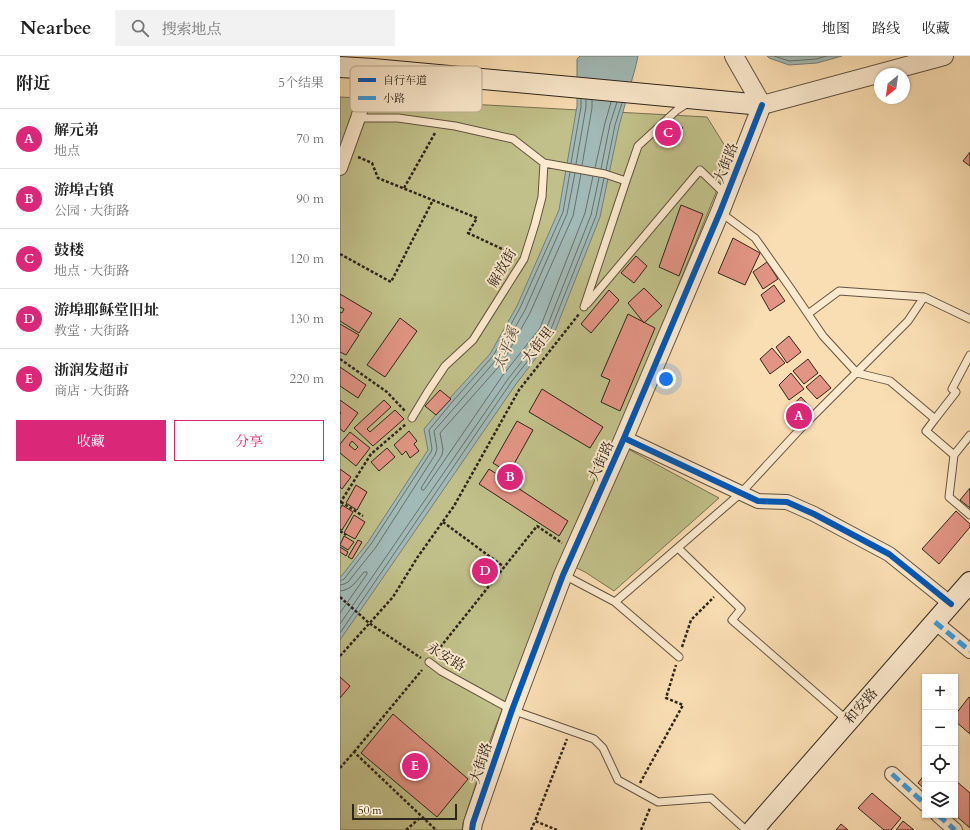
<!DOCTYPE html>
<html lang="zh">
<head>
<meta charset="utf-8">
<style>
  body { margin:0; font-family:Cardo,"Noto Serif SC",serif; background:#f2f2f2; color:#222 }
  .controls { position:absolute; right:12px; bottom:12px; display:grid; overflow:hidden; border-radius:0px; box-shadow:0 1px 3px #0004 }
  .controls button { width:36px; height:36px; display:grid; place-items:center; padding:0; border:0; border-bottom:1px solid #e0e0e0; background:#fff; color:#222; font:20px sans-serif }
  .compass { position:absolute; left:534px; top:12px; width:36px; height:36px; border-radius:50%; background:#fff; box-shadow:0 1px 3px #0004; rotate:209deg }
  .scale { position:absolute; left:12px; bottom:10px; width:105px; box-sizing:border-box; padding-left:4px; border:2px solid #2f251a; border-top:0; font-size:11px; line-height:14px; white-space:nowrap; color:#2f251a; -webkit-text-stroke:3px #fceace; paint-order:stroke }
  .you { position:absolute; left:326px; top:323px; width:14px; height:14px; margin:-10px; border:3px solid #fff; border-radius:50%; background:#1a73e8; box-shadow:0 0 0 6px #1a73e833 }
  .badge { display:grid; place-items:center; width:26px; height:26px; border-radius:50%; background:#db2777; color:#fff; font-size:13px; font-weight:700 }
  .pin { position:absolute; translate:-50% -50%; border:2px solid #fff; box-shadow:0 1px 4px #0006 }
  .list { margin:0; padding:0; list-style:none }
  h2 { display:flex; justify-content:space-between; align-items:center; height:52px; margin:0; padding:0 16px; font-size:17px }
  h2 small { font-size:13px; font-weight:400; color:#767676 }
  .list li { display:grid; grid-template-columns:26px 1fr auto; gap:12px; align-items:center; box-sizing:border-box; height:60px; padding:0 16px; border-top:1px solid #e0e0e0 }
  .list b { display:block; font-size:15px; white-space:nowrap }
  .list p { margin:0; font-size:13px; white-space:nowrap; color:#767676 }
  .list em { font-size:13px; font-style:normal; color:#767676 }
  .actions { display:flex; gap:8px; padding:12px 16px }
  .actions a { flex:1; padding:9px 0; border:1px solid #db2777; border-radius:0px; text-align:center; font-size:14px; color:#db2777 }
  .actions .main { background:#db2777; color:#fff }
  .icon { flex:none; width:22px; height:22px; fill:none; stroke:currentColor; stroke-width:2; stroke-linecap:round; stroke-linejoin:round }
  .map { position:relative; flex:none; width:630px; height:774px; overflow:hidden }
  header { display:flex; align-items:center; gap:24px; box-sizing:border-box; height:56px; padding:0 20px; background:#fff; border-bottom:1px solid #e0e0e0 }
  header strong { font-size:19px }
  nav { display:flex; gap:22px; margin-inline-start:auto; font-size:14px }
  .search { width:280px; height:36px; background:#f2f2f2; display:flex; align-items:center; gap:10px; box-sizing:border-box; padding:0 14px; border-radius:0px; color:#767676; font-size:15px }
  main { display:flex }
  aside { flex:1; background:#fff }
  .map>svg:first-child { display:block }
  .green { fill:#c1c08a; stroke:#787252 }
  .water { fill:#a2bab7; stroke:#747e78 }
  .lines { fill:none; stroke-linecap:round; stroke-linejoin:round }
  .shore { stroke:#687068; stroke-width:1 }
  .building { fill:#e39585; stroke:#2f251a; fill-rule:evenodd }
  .service-casing { stroke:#625340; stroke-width:9 }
  .minor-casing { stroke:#625340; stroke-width:16 }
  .tertiary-casing { stroke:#625340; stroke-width:20 }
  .secondary-casing { stroke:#2f251a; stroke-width:22 }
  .path { stroke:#2f251a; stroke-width:2.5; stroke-dasharray:3 2; stroke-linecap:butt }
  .service { stroke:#fceace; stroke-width:7 }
  .minor { stroke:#fceace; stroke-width:14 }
  .tertiary { stroke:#fceace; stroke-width:18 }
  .secondary { stroke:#fceace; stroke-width:20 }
  .quiet { stroke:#3d9cdf; stroke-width:5; stroke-dasharray:10 5; stroke-linecap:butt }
  .cycleway-casing { stroke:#fceace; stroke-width:8 }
  .cycleway { stroke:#0057b8; stroke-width:6 }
  .labels { text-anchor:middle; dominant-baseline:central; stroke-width:4; stroke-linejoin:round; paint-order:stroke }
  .street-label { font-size:14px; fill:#2f251a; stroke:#fceace }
  .water-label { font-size:15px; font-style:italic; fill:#525249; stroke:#fceace }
  .key { fill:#fceace; stroke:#beaf98; stroke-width:1 }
  .key-label { font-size:11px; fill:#2f251a }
</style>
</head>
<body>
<header>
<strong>Nearbee</strong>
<div class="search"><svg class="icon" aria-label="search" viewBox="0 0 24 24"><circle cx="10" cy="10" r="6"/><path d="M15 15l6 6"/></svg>搜索地点</div>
<nav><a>地图</a><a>路线</a><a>收藏</a></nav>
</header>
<main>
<aside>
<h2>附近<small>5个结果</small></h2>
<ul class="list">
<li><span class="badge">A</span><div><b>解元弟</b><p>地点</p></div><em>70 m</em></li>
<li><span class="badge">B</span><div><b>游埠古镇</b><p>公园 · 大街路</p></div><em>90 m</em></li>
<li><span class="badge">C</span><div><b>鼓楼</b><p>地点 · 大街路</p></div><em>120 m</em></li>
<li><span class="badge">D</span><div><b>游埠耶稣堂旧址</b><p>教堂 · 大街路</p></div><em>130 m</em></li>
<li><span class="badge">E</span><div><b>浙润发超市</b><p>商店 · 大街路</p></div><em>220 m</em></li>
</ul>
<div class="actions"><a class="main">收藏</a><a>分享</a></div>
</aside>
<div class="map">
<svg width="630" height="774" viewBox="0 0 630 774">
  <rect width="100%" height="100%" fill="#fadeb3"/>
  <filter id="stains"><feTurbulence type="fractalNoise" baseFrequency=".005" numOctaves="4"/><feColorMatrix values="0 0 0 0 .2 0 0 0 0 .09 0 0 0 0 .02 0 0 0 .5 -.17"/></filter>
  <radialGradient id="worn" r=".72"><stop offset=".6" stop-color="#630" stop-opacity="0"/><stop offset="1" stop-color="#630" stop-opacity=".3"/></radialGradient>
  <path class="green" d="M0,41l367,20 18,29 -2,29 -108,267 104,56 -105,93 -29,-19 -25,-12 -69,178 -28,85 -1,7h-122z"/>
  <path class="water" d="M240,0h58l-3,13 -16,57 -19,91 -47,119 -37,48 -176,256v-62l28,-36 60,-92 -4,-21 26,-31 40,-44 27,-48 42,-96 18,-104v-47z
    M427,0h75l-25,7 -28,2 -20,-7z"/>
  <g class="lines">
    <path class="shore" d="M434,0l15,5 27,-2 11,-3
      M231,107l10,-56v-8
      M236,108l10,-57v-8
      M242,109l10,-57v-8
      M255,112l10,-45 6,-21
      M261,113l9,-45 7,-22
      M266,114l9,-45 7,-22
      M241,118l-8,42 -43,97 -28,50 -62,70 3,16 -1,6 -21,33 1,2h2l79,-115 37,-47 45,-115 8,-37
      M0,524h3l2,-2 26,-34 60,-92 1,-3 -3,-19 24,-29 40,-45 27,-48 43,-96 7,-40
      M0,529l4,-1 4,-2 28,-35 59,-92 2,-6 -3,-18 63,-72 28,-49 42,-96 8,-41
      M0,535c12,-1 17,-11 24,-19h3v2l-27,39
      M0,568l168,-245 37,-47 46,-117 8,-37
      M0,577l172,-252 37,-47 47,-118 8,-38"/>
  </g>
  <path class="building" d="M334,63l9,9 -20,19 -9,-8z
    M630,96v14l-7,-5z
    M341,149l22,9 -24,62 -20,-9z
    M393,182l27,15 -15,32 -27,-12z
    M296,200l11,10 -13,17 -13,-10z
    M427,206l11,17 -15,10 -10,-17z
    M434,229l11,16 -15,10 -9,-16z
    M304,232l18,18 -18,17 -16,-20z
    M269,234l10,10 -28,33 -10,-9z
    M0,238l32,19 -13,20 -19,-12v-9l2,1 2,-4 -4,-2z
    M288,258l27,14 -35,83 -19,-9 9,-22 -9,-4z
    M60,262l17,13 -32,46 -18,-12z
    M0,268l19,11 -13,20 -6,-3z
    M449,280l12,16 -14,11 -11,-16z
    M432,292l13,15 -15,11 -10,-15z
    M468,303l10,14 -14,11 -11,-13z
    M0,311l26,18 -8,13 -18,-12z
    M451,317l13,16 -15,11 -10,-15z
    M480,319l11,13 -14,11 -11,-12z
    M202,333l61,38 -13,21 -61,-36z
    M100,334l11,9 -15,16 -11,-9z
    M461,341l11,12 -13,13 -12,-12z
    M0,344l18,13 -14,19 -4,-3v-15l1,-1 -1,-1z
    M44,344l7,7 -24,22 3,3 25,-22 9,9 -31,27 -19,-18z
    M177,365l16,9 -24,43 -16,-10z
    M69,375l8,10 -3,3 5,7 -9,7 -4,-7 -4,4 -8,-10z
    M10,376l20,16 -14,18 -16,-13v-9zM12,385l6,6 -3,3 -6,-5z
    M47,392l8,9 -16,14 -8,-9z
    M0,413l11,8 -9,12 -2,-2z
    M149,413l79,52 -9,15 -80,-52z
    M16,429l11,7 -10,18 -11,-7z
    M630,432v20l-10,-8z
    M2,449l11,7 -11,18 -2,-1v-20z
    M616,455l14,13v3l-31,37 -17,-15z
    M14,459l11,7 -10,17 -11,-6z
    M4,480l10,6 -6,8 -8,-5z
    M18,484l4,2 -10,17 -4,-2z
    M0,491l8,5 -2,4 -6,-4z
    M144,501l15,11 -14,18 -14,-11z
    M0,621l10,9 -10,12z
    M629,641l1,1v36l-15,-13v-6z
    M53,658l75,65 -31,38 -76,-64z
    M585,718v15l-7,-6z
    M615,724l15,13v35l-15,-13z
    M532,737l29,25 -10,12h-7l-26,-22z
    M563,765l11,9h-18z
    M501,768l7,6h-12z"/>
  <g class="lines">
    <g class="service-casing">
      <path id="service" d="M18,62h40l57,8 58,13 31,24 -2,34 -7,27 -11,35 -51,81 -28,26 -18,27 -15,25
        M204,107l61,11 21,7
        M380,156l35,26 36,51 32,47 34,37 33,8 45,38 -9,12 28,24 -5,42 21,18
        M247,248l113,-134 26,25
        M244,251l42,-126 12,-35 39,-36 11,-7
        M468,258l31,-23 85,6
        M595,363l21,-27 -4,-3 18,-34
        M614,399l16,-20
        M338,492l63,61 -9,11 116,101
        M224,519l51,27 126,-109 61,-66 106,-106 16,-24 46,22
        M275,546l64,55
        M89,606l12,9 71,39 82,29 9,9 15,32 40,22 53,-4 35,32"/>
    </g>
    <g class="minor-casing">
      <path id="minor" d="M0,112l18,-50 15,-49
        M284,382l134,63 29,1 27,12 75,40 62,50
        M595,566l35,29
        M552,718l33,30
        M598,759l17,15"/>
    </g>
    <g class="tertiary-casing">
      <path id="tertiary" d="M394,0l28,49
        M422,49l182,-49
        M132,774l1,-7 39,-113 51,-135 61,-137 96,-226 42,-107"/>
    </g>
    <g class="secondary-casing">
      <path id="secondary" d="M0,11l33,2 198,18 191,18
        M413,774l217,-248"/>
    </g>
    <path class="path" d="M18,101l14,6 6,15 99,40 -9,15 47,22
      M64,132l31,-55
      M0,198l51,28 42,-82
      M0,303l47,33 18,19
      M1,446l22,14
      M0,447l31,-49 35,-30
      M103,466l61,45
      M0,475l6,4
      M0,541l29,26 52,35
      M342,591l9,-27 23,-23
      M94,599l103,-129 25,17
      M0,600l53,-59 24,-39 37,-52 65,-116 60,-76
      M14,696l68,-82
      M0,712l14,-16 82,78
      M300,727l43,-78 -17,-7 10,-33
      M66,774l15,-13
      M191,774l4,-9
      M217,774l-22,-9 32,-82
      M301,774l9,-22"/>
    <use href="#service" class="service"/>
    <use href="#minor" class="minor"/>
    <use href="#tertiary" class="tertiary"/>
    <use href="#secondary" class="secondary"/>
    <path class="quiet" d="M595,566l35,29
      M552,718l33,30
      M598,759l17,15"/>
    <g class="cycleway-casing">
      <path id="cycleway" d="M284,382l134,63 29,1 27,12 75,40 62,50
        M132,774l1,-7 39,-113 51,-135 61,-137 96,-226 42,-107"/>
    </g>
    <use href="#cycleway" class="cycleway"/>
  </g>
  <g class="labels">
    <g class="street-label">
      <text transform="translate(386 107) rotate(-68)">大街路</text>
      <text transform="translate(162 212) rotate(-60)">解放街</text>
      <text transform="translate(198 289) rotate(-52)">大街里</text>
      <text transform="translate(261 405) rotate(-66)">大街路</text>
      <text transform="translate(106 601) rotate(31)">永安路</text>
      <text transform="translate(521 650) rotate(-49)">和安路</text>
      <text transform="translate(141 707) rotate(-71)">大街路</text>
    </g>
    <g class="water-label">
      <text transform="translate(166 293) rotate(-69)">太平溪</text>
    </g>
  </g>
  <rect x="10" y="10" width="132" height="46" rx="6" class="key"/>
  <rect x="18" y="22" width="18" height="4" fill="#0057b8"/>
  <rect x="18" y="40" width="18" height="4" fill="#3d9cdf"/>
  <g class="key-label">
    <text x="43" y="28">自行车道</text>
    <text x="43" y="46">小路</text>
  </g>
  <rect width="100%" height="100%" filter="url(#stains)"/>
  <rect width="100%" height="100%" fill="url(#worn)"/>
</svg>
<div class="controls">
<button>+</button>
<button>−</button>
<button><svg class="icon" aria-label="locate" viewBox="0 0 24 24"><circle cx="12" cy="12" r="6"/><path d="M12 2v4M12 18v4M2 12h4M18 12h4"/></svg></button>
<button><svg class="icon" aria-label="layers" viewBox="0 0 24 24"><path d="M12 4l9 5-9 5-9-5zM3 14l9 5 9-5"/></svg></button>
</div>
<svg class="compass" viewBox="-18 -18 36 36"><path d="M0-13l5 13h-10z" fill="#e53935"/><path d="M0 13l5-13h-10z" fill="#767676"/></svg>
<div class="scale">50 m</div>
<div class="you"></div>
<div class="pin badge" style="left:459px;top:360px">A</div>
<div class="pin badge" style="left:170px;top:421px">B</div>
<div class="pin badge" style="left:328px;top:77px">C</div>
<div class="pin badge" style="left:145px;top:515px">D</div>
<div class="pin badge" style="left:75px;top:710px">E</div>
</div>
</main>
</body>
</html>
